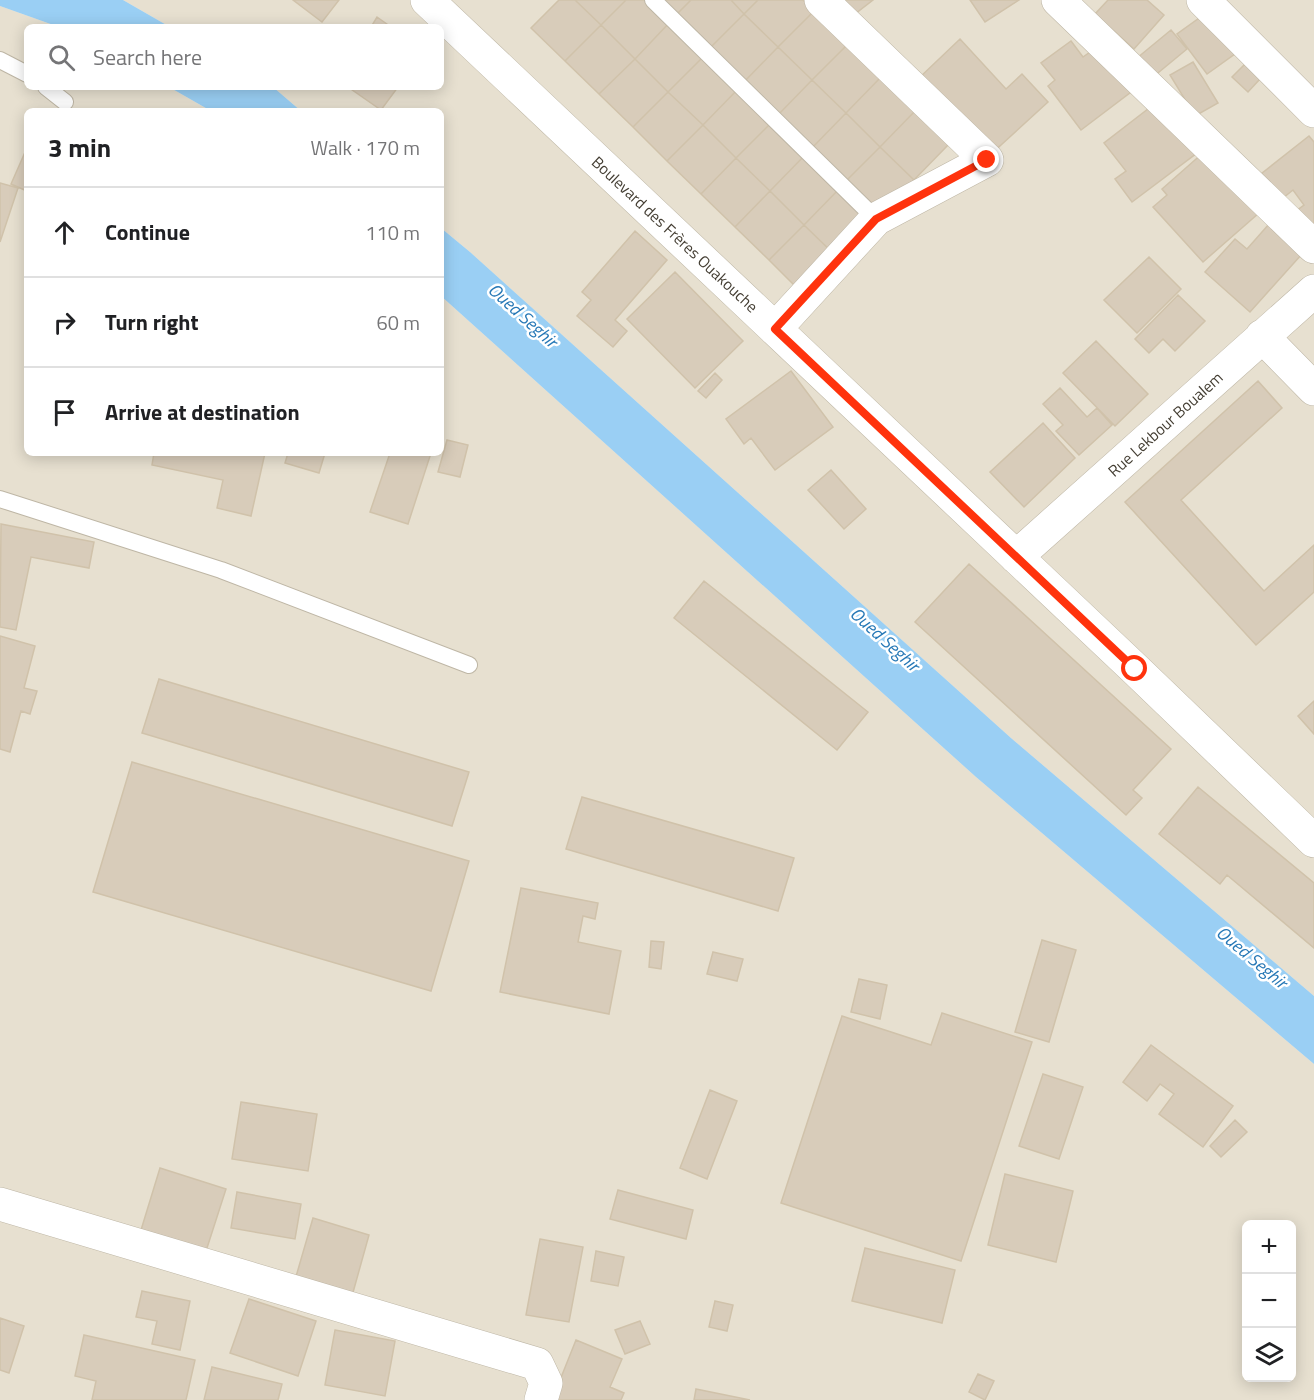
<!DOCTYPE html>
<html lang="en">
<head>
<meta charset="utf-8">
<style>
  body { margin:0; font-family:"Titillium Web",sans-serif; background:#f6f6f6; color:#202124 }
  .controls { position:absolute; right:18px; bottom:18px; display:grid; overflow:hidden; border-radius:9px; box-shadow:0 3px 15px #0003 }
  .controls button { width:54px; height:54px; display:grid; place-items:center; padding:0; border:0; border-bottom:2px solid #e0e0e0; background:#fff; color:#202124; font:30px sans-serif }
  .stop { position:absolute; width:18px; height:18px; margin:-14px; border:4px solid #ff330d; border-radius:50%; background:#fff }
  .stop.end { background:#ff330d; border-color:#fff; box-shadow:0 2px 6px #0008 }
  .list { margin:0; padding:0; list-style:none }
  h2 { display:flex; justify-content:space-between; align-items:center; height:78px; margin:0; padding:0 24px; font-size:26px }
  h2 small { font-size:20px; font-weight:400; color:#757577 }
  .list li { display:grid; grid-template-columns:39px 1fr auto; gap:18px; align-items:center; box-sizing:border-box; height:90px; padding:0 24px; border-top:2px solid #e0e0e0 }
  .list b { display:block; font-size:22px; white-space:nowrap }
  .list em { font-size:20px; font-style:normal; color:#757577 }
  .icon { flex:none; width:33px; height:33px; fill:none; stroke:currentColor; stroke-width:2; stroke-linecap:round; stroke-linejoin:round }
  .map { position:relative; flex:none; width:1314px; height:1400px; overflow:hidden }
  .search { position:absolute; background:#fff; box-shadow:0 3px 15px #0003; left:24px; top:24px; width:420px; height:66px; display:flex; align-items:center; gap:15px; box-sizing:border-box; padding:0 21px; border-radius:9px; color:#757577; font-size:22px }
  .panel { position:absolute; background:#fff; box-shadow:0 3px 15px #0003; left:24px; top:108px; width:420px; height:348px; border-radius:9px }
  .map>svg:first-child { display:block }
  .residential { fill:#e7e0d0; fill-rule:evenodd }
  .water { fill:#9acff4 }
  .building { fill:#d8ccba; stroke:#d0c2aa; stroke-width:1.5 }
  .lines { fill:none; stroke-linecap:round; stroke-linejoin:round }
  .service-casing { stroke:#beb6a5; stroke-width:18 }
  .minor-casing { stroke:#beb6a5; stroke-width:34 }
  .service { stroke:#fff; stroke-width:16 }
  .minor { stroke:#fff; stroke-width:33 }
  .route { stroke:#ff330d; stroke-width:8 }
  .labels { text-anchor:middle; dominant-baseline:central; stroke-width:5; stroke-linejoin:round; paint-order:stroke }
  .street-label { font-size:16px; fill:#443e33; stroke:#fff }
  .water-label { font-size:18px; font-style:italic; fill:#2678b6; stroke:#fff }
</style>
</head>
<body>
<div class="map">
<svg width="1314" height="1400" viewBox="0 0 1314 1400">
  <rect width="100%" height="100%" fill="#f3eee3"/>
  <path class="residential" d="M123,0h1191v996l-303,-258 -541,-486 -29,-24v-117h-140l-28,-24h168v-60h-271z
    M0,6l59,21h-32v60h142l42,24h-184v342h414v-157l535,481 338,287v336h-1314zM1246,1224h46v154h-46z"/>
  <path class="water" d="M0,0h123l47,27h-111l-59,-21z
    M169,87h104l28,24h-90z
    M441,228l29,24 541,486 303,258v68l-338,-287 -535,-481z"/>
  <path class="building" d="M293,0h46l-17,22z
    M559,0h16l26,25 -36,36 -34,-33z
    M575,0h51l-25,25z
    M626,0h21l23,22 -35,37 -34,-34z
    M658,0h33l-16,16z
    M691,0h40l13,14 -35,35 -34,-33z
    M731,0h27l-14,14z
    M758,0h45l11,11 -36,36 -34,-33z
    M844,0h29l-18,14z
    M970,0h49l-34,22z
    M1108,0h39l17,15 -30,34 -39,-35z
    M814,11l34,33 -36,36 -34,-33z
    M1209,11l30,40 -32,23 -30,-40z
    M744,14l34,33 -35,36 -34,-34z
    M377,17l14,10h-20z
    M670,22l34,34 -36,36 -33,-33z
    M601,25l34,34 -36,35 -34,-33z
    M1171,30l16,19 -34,28 -16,-19z
    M960,39l46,50 16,-15 26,28 -59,54 -71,-77z
    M1071,41l12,16 14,-10 34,45 -50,38 -33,-44 7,-6 -14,-17z
    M848,44l33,33 -35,36 -34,-33z
    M778,47l34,33 -35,36 -34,-33z
    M704,56l34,33 -35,36 -35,-33z
    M635,59l33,33 -35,35 -34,-33z
    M1193,62l25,41 -23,13 -25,-41z
    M1245,64l15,15 -12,13 -16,-15z
    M881,77l34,34 -35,36 -34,-34z
    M812,80l34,33 -35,36 -34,-33z
    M348,87h50l-17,23z
    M738,89l34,33 -36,36 -33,-33z
    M668,92l35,33 -36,36 -34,-34z
    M1157,102l40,51 -65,49 -17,-23 11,-8 -22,-28z
    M915,111l34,33 -35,36 -34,-33z
    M846,113l34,34 -35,35 -34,-33z
    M772,122l33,33 -35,36 -34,-33z
    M703,125l33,33 -35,36 -34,-33z
    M1309,136l5,6v100l-22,-28 12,-9 -11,-15 -15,12 -21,-25z
    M880,147l34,33 -36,35 -33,-33z
    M26,150h1v41l-16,-7z
    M1204,152l55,61 -56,49 -50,-55 14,-12 -5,-6z
    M805,155l35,33 -36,37 -34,-34z
    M736,158l34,33 -35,36 -34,-33z
    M0,183l18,5 -18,54z
    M840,188l33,34 -35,36 -34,-33z
    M770,191l34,34 -35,35 -34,-33z
    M1269,224l33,30 -52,58 -45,-40 30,-33 12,10z
    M804,225l34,33 -36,35 -33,-33z
    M635,231l32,29 -52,60 12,11 -14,16 -36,-31 14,-16 -9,-8z
    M1149,257l32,32 -44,44 -33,-33z
    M675,272l68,69 -48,47 -68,-69z
    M1178,295l27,26 -30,30 -12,-12 -14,14 -14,-14z
    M1096,341l52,53 -33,32 -52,-53z
    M791,371l42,56 -58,43 -24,-32 -7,6 -18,-25z
    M715,373l7,7 -16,18 -8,-7z
    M1258,381l24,27 -101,92 83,91 50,-46v47l-58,53 -131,-143z
    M1060,388l27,29 10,-9 15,17 -33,30 -23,-24 7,-6 -20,-21z
    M1043,423l32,35 -51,49 -34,-35z
    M447,440l21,5 -8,32 -22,-5z
    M154,453h111l-14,63 -34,-8 6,-28 -71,-15z
    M288,453h37l-6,20 -34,-10z
    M390,453h41l-23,71 -38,-12z
    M831,470l35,39 -22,20 -36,-39z
    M1,524l93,18 -5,26 -58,-11 -15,73 -16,-3z
    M969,564l202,185 -38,41 9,8 -16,17 -211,-193z
    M704,581l164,131 -31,38 -163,-132z
    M0,636l35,10 -11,42 13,3 -7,23 -9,-3 -11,41 -10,-3z
    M159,679l310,93 -17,54 -310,-93z
    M1314,701v33l-16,-18z
    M132,762l337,99 -38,130 -338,-99z
    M1198,787l116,96v65l-87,-73 -7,9 -61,-50z
    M582,797l212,61 -16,53 -212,-62z
    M521,888l77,15 -3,16 -12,-3 -5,26 43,9 -12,63 -109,-22z
    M1042,940l34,10 -27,92 -34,-10z
    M651,941l13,1 -3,27 -12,-2z
    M713,952l30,7 -6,22 -30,-7z
    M859,979l28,6 -7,34 -29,-7z
    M942,1013l90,29 -71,219 -180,-58 61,-187 89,29z
    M1151,1045l82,61 -30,41 -44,-33 15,-20 -14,-10 -13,17 -24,-19z
    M1043,1074l40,13 -24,72 -40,-13z
    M710,1090l27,11 -30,78 -27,-11z
    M241,1102l76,12 -9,57 -76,-12z
    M1235,1120l12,12 -26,25 -11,-11z
    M160,1168l66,21 -20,62 -65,-21z
    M1005,1174l68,17 -17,71 -68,-17z
    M618,1190l75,20 -7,29 -76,-20z
    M237,1192l64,12 -6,35 -64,-11z
    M313,1218l56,17 -17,61 -57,-16z
    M540,1239l43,8 -14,75 -43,-7z
    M865,1248l90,22 -13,53 -90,-22z
    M596,1251l28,6 -6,29 -27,-5z
    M142,1291l48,10 -10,49 -28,-6 5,-23 -21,-4z
    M249,1299l67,22 -18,55 -68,-23z
    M715,1301l18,4 -6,26 -18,-4z
    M0,1318l24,8 -15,47 -9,-3z
    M640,1321l10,23 -25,10 -10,-24z
    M335,1330l60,11 -10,55 -60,-11z
    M84,1335l111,25 -9,40h-94l4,-19 -21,-5z
    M576,1340l46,19 -12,28 14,6 -3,7h-69z
    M212,1367l70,17 -4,16h-74z
    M978,1374l16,7 -9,19 -16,-8z
    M696,1389l54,11h-56z"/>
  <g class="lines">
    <g class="service-casing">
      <path id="service" d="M653,0l223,219
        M0,60l27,14
        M46,87l19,15
        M0,499l221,71 248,95"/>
    </g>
    <g class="minor-casing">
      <path id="minor" d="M427,0l708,669 179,172
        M1058,0l256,247
        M1203,0l111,111
        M775,329l101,-110 111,-59 -166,-160
        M1262,336l52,53
        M1016,557l298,-266
        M0,1204l537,160 9,19 -5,17"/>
    </g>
    <use href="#service" class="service"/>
    <use href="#minor" class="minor"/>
  </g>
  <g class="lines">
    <path class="route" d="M987,160l-111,59 -101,110 360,340"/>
  </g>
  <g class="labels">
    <g class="street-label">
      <text transform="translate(675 234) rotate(43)">Boulevard des Frères Ouakouche</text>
      <text transform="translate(1165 424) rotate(-42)">Rue Lekbour Boualem</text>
    </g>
    <g class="water-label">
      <text transform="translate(523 315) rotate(42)">Oued Seghir</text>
      <text transform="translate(885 639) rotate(42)">Oued Seghir</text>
      <text transform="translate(1252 957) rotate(40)">Oued Seghir</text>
    </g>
  </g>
</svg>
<div class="controls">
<button>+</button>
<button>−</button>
<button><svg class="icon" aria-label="layers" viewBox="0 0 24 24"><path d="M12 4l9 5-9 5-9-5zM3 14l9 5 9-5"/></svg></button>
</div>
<div class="stop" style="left:1135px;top:669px"></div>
<div class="stop end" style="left:987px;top:160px"></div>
<div class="search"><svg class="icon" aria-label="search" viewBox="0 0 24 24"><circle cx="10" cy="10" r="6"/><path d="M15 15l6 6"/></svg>Search here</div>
<section class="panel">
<h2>3 min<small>Walk · 170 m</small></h2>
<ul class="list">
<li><svg class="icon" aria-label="ahead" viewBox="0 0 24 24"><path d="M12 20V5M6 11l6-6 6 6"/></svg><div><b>Continue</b></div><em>110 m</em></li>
<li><svg class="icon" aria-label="right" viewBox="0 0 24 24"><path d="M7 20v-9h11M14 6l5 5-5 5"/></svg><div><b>Turn right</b></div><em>60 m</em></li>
<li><svg class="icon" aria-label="arrive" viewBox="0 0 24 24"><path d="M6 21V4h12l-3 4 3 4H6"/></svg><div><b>Arrive at destination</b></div></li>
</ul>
</section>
</div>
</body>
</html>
